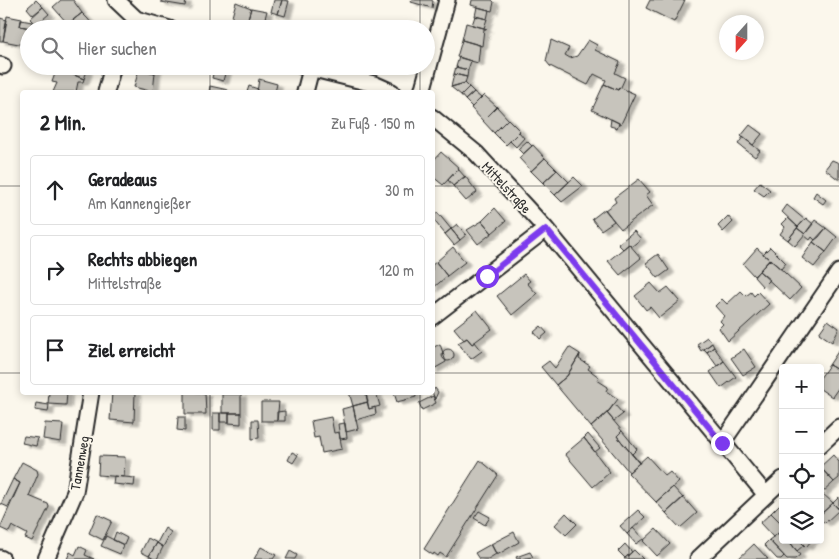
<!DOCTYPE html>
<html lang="de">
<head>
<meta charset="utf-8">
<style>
  body { margin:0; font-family:"Patrick Hand",sans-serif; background:#f2f2f2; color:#202124 }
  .controls { position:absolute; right:15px; bottom:15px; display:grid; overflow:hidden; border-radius:5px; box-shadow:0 2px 8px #0003 }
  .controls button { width:45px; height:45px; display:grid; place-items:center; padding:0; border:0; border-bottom:1px solid #e0e0e0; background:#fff; color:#202124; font:25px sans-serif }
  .compass { position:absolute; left:719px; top:15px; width:45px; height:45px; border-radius:50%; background:#fff; box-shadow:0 2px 8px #0003; rotate:201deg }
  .stop { position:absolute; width:15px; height:15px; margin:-11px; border:4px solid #7c3aed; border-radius:50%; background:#fff }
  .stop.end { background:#7c3aed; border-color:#fff; box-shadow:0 1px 5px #0008 }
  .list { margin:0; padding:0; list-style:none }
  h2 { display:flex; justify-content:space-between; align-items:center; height:65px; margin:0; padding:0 20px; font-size:21px }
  h2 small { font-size:16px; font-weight:400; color:#757577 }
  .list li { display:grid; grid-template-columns:32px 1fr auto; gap:15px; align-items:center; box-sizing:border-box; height:70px; margin:0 10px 10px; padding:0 10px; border:1px solid #e0e0e0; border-radius:5px }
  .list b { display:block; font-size:19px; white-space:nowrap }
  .list p { margin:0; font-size:16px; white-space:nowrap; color:#757577 }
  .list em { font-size:16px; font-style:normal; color:#757577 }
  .icon { flex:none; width:28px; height:28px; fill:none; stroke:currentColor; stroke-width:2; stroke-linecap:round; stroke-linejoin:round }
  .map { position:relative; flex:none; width:839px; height:559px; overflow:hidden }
  .search { position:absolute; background:#fff; box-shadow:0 2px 8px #0003; left:20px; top:20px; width:415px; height:55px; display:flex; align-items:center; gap:12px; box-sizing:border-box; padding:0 18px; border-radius:28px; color:#757577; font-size:19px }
  .panel { position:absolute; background:#fff; box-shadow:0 2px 8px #0003; left:20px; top:90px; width:415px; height:305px; border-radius:5px }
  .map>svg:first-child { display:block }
  .building { fill:#c7c4bc; stroke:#2b2b2b; filter:url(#shadow) }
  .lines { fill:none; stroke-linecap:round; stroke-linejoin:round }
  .minor-casing { stroke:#2b2b2b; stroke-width:19 }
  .minor { stroke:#fbf7ec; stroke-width:15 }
  .route { stroke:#7c3aed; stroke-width:6 }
  .grid { fill:none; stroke:#2b2b2b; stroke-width:1; stroke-opacity:0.55 }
  .labels { text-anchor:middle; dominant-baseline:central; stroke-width:4; stroke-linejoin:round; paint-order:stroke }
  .street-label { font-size:14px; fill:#2b2b2b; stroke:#fbf7ec }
</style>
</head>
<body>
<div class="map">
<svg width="839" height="559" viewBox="0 0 839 559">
  <defs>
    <filter id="shadow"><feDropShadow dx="5.5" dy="3" stdDeviation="1" flood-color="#0004"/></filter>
  </defs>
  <rect width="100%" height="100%" fill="#fbf7ec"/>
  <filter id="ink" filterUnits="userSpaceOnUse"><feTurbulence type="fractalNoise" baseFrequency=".02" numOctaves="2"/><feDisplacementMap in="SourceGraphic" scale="10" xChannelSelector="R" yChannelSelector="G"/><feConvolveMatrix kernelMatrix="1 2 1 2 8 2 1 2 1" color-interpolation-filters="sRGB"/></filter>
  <g filter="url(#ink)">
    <path class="building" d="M36,0l7,7 -10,8 -6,-7z
      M61,0h12l9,13 -14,11 -15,-17z
      M161,0h25l-1,6 -24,-4z
      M274,0h8l-4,14 -7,-2z
      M282,0l7,1 -4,15 -7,-2z
      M412,0h19l2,1 -1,7 -21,-6z
      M472,0h20l2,2 -2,9 -21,-6z
      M650,0h35l-11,22 -28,-14z
      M236,2l15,6 -6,21 -15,-5z
      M43,7l6,7 -13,11 -6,-6z
      M477,7l12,3 -2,9 -12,-3z
      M251,8l16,3 -5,18h-17z
      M82,13l6,6 8,10h-24l-4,-5z
      M7,16l15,3 -2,7 10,2 -6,17 -21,-4z
      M475,16l12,3 -3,9 -12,-3z
      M0,18l7,2 -4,21h-3z
      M21,20l11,2 -2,6 -10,-2z
      M286,22l15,3 -1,4h-16z
      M466,23l21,6h-3l-2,17 -20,-6z
      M462,40l18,5 -2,18 -21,-6z
      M551,40l18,8 -4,7 5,3 7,-2 11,-16 9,5 -2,5 25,12 -5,11 10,5 -4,9 -3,3 -14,-6 2,-4 -12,-6 -6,11 -38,-19 -4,-5z
      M459,57l12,4 -3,9 -12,-3z
      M66,66h9l12,5 -3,8 -20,-8z
      M139,66h18l-2,7 -16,-4z
      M215,66h12l-4,15 -11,-3z
      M456,67l12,3 -1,7 -13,-3z
      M57,68l27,11 -1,3h-5l-2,10h-23l4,-9 -5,-1z
      M139,69l16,4 -2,19 -19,-5z
      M454,74l13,3 -2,6 -14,4z
      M259,79l18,5 -2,8h-18z
      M465,83l4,4 -8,8 -10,-8z
      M604,84l14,6 1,-3 16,7 -14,30 -29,-14z
      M210,86l18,4v2h-19z
      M249,86l9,3 -1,3h-10z
      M469,87l5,5 -9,8 -4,-5z
      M474,92l7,6 -9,9 -7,-7z
      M484,95l13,12 -14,14 -12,-13z
      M497,107l11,12 -14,14 -11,-12z
      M508,119l12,12 -14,14 -12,-12z
      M611,119l8,4 -2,5 -7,-2z
      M750,125l12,9 -9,11 -12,-9z
      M519,132l5,6 -8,9 -6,-6z
      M743,137l17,14 -5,6 -17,-13z
      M527,141l5,5 -9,8 -5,-5z
      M533,145l12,13 -14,13 -12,-13z
      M441,152l18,16 -16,17 -11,-9v-14z
      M545,158l12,12 -14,13 -12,-12z
      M832,160l7,3v17l-14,-11z
      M458,169l7,8 -12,9 -5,-6z
      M557,170l12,12 -14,13 -12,-12z
      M465,176l12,16 -11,9 -13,-15z
      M574,177l9,9 -21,16 -7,-7z
      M639,179l11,13 -4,3 7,10 -32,24 -16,-19 11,-8 -2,-4z
      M760,182l10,8 -6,6 -10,-7z
      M816,192l10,8 -3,4 -10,-7z
      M787,205l18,15 -7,7 -16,-15z
      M495,208l11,13 -14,12 -10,-12z
      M605,209l9,12 -13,9 -9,-11z
      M437,212l14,17 -6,5 -13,-16z
      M728,216l5,6 -10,10 -5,-6z
      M788,218l10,9 -10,13 -8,-6 5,-7 -3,-3z
      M806,218l7,6 -8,10 -8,-6z
      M815,220l11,8 -7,9 -4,3 -3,-3 -2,3 -6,-5z
      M482,221l10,12 -14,11 -11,-14z
      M457,224l9,11 -6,5 -9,-11z
      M797,228l8,6 -10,12 -7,-6z
      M826,228l11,9 -11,15 -13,-10z
      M451,229l9,11 -6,5 -9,-11z
      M634,231l7,8 -10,8 -2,-3 -6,5 -5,-5z
      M813,242l13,10 -12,15 -12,-9z
      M629,244l12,14 -21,17 -12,-14z
      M453,247l12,15 -18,14 -11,-14z
      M770,247l16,16 -5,6 -18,-15z
      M757,248l13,12 -16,16 -11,-12z
      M658,254l11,16 -11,8 -12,-15z
      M770,259l31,29 -11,12 -31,-29z
      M436,262l11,14 -15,13v-24z
      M759,271l11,9 -7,7 -9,-10z
      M524,274l6,7 -3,2 10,11 -25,21 -15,-19z
      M651,283l9,10 8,-6 12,14 -21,17 -9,-11 -4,3 -11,-14z
      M741,291l5,5 5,-4 3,4 4,-4 11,12 -41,37 -9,-13 4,-4 -3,-3 4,-5 -9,-10 7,-7 5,5z
      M477,310l15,19 -20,15 -5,-6 -3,2 -10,-12z
      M828,320l11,8 -7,14 -13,-9z
      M541,326l6,7 -7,6 -6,-7z
      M707,337l5,6 -11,8 -4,-7z
      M467,338l5,6 3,-2 7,9 -11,8 -13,-16z
      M712,343l2,4 -7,5 -3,-3z
      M440,344l6,18 -14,8v-22z
      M569,347l11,7 -13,22 -11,9 -15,-18 8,-6 6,7z
      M714,347l10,14 -7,5 -10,-14z
      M744,349l12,18 -13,8 -12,-17z
      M442 355a6 6 0 1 1 12 0a6 6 0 1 1-12 0Z
      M839,350v21l-10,-6z
      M580,354l-1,5 11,7 -2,3 11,8 -2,3 11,7 -2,4 12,8 -9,12 -18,16 -35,-42 11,-9z
      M724,361l12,16 -15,11 -11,-16z
      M829,365l10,6v16l-7,10 -12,-8v-11z
      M435,388l3,4 -3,7 -3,-7z
      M49,392h18l-1,13 -18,-1z
      M112,392h23l-1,30 -24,-2z
      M185,392l20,1 1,21h-21z
      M349,392h19l-2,2 2,8 -15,4z
      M376,392l4,14 -11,3 -3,-15z
      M390,392h25l1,5 -19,5 -3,-9z
      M222,394h19v19h-19z
      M433,396l3,7 -14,7 -3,-7z
      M261,402h18l-2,19h-16z
      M367,402l2,7 6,-2 1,7 -20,6 -3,-14z
      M36,403l13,2 -1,7 -13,-2z
      M614,404l9,10 -9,7 -7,-8z
      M353,406l5,23 -12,3 -4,-23z
      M285,411v10h-8v-9z
      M213,413h7v17h-7z
      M220,413h9v9h-9z
      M229,413h12v11l-12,-1z
      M607,413l15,18 -5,5 22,27 -10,9 -38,-45z
      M178,417h7v14l-8,-1z
      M331,417l3,16 5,-1 3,17 -20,4 -3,-16 -5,1 -3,-17z
      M252,420h6l1,18 -7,1z
      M45,423l18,1 -2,18 -18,-3z
      M345,423l2,15 -7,1 -2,-15z
      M622,431l15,18 -5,5 8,9h-1l-22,-27z
      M588,434l12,14 -5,4 -11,-14z
      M24,436l14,2 -2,8 -14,-3z
      M584,438l26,34 -17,15 -28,-33z
      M292,452l6,3 -5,8 -5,-3z
      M833,455l6,7v16l-5,4 -14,-15z
      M99,456l26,1 -1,20 -26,-2z
      M647,456l18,20 5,-4 9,10 -23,20 -28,-29z
      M480,460l18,15 -52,82 -6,-4 -2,3 -4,-3 -1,2 -9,-6z
      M22,462l15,8 1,4 -9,22 19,8 1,3 -17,34 -7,-3 2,-4 -15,-8 -3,6 -9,-4 20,-45 -7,-4z
      M820,467l14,15 -12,11 -2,-1z
      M114,476l21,2 -1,8 -21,-2z
      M13,479l7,4 -12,24 -7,-3z
      M673,487l10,11 -17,15 -10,-11z
      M822,493l11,10 -11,10 -2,-18z
      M683,497l14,16 -17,15 -14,-15z
      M839,497v12l-6,-6z
      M782,502l1,1v22l-12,-12z
      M833,503l6,7 -14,13 -5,-4v-4z
      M638,510l7,7 -18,17 -7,-8z
      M479,511l11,6 -5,8 -11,-7z
      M566,513l11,11 -11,11 -11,-10z
      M771,513l12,12v5l-10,7 -13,-14z
      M97,514l15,7 -9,19 -14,-7z
      M165,528l6,4 -8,15 -6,-4z
      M633,528l10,11 -7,5 -9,-10z
      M656,529l14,15 -13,12 -14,-15z
      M116,532l11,6 -3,7 -11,-5z
      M514,532l5,10 -22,13 -6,-11z
      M780,532l3,3v5h5l12,15 -5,4h-8l-18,-19z
      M106,536l18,9 -4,9 -19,-8z
      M148,538l9,5 -8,13 -8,-4z
      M769,540l15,16 -3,3h-4l-13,-14z
      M791,540h8l5,5 -7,6 -7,-9z
      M799,540h13l-6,7z
      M157,543l6,4 -6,12h-3l-5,-3z
      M491,544l5,10 -8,5h-9l-4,-6z
      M625,544l7,8 -7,6 -7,-7z
      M754,544l14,15h-30z
      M79,546l8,4 -2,5 9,4h-27l3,-7 5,3z
      M261,547l15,8 -3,4h-19z
      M634,550l9,9h-19l1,-1z
      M290,551l7,4 -2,4h-9z
      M530,552l3,5 -16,2 -1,-2z"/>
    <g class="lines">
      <g class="minor-casing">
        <path id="minor" d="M116,0l20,19 34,10
          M0,65l3,1
          M302,66l72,18 18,8
          M106,92l7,-26
          M305,92l6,-23
          M422,92l25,-92
          M432,117l44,36 70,76 220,266
          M432,317l114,-88
          M722,443l117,-171
          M820,445l19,-18
          M0,558l2,1
          M46,559l29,-67 16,-100
          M698,559l85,-80"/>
      </g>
      <use href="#minor" class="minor"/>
    </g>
  </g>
  <g class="lines" filter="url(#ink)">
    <path class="route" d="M487,276l59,-47 176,214"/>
  </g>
  <path class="grid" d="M210,0v29M420,0v29M629,0v559M210,66v26M420,66v26M0,186h22M432,186h407M0,373h22M432,373h351M820,373h19M210,392v167M420,392v167"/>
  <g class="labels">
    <g class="street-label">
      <text transform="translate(507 187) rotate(47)">Mittelstraße</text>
      <text transform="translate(79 463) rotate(-80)">Tannenweg</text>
    </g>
  </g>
</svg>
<div class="controls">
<button>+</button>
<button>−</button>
<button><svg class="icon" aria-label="locate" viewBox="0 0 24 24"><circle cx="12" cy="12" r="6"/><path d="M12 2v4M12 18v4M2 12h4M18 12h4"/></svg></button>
<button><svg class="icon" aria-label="layers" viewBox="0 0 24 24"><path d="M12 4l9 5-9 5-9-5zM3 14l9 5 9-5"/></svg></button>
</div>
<svg class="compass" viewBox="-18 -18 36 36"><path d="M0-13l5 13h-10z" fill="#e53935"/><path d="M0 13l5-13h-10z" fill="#757577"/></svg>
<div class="stop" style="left:487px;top:276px"></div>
<div class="stop end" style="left:722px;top:443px"></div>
<div class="search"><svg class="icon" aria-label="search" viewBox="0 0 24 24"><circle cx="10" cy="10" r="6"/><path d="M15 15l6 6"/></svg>Hier suchen</div>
<section class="panel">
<h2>2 Min.<small>Zu Fuß · 150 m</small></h2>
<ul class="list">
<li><svg class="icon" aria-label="ahead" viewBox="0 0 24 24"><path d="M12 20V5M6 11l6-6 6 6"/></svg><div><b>Geradeaus</b><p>Am Kannengießer</p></div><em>30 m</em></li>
<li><svg class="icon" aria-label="right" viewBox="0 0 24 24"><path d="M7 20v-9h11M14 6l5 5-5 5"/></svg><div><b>Rechts abbiegen</b><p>Mittelstraße</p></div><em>120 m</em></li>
<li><svg class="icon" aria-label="arrive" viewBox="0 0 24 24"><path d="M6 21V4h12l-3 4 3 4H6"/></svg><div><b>Ziel erreicht</b></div></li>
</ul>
</section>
</div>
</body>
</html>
